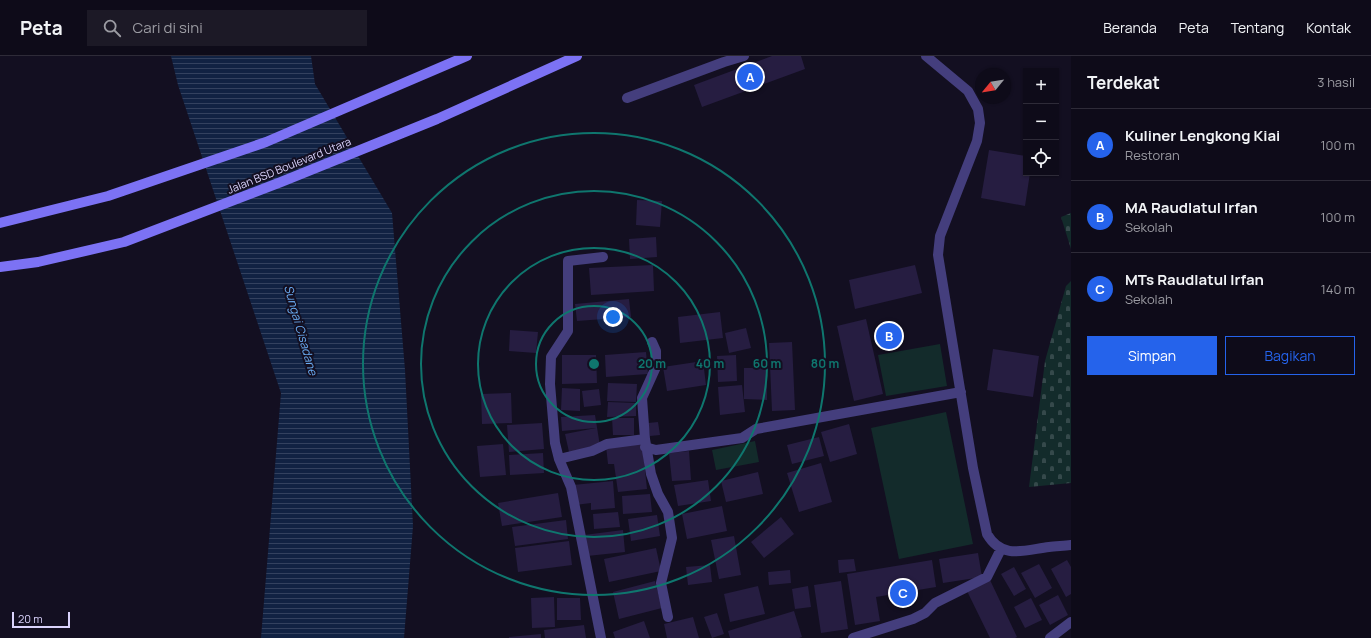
<!DOCTYPE html>
<html lang="id">
<head>
<meta charset="utf-8">
<style>
  body { margin:0; font-family:Manrope,sans-serif; background:#1c1926; color:#f1f3f6 }
  .controls { position:absolute; right:12px; top:12px; display:grid; overflow:hidden; border-radius:0px; box-shadow:0 1px 3px #0004 }
  .controls button { width:36px; height:36px; display:grid; place-items:center; padding:0; border:0; border-bottom:1px solid #2e2b38; background:#0e0b19; color:#f1f3f6; font:20px sans-serif }
  .compass { position:absolute; left:975px; top:12px; width:36px; height:36px; border-radius:50%; background:#0e0b19; box-shadow:0 1px 3px #0004; rotate:240deg }
  .scale { position:absolute; left:12px; bottom:10px; width:58px; box-sizing:border-box; padding-left:4px; border:2px solid #dad3fc; border-top:0; font-size:11px; line-height:14px; white-space:nowrap; color:#dad3fc; -webkit-text-stroke:3px #130f21; paint-order:stroke }
  .you { position:absolute; left:613px; top:261px; width:14px; height:14px; margin:-10px; border:3px solid #fff; border-radius:50%; background:#1a73e8; box-shadow:0 0 0 6px #1a73e833 }
  .badge { display:grid; place-items:center; width:26px; height:26px; border-radius:50%; background:#2563eb; color:#fff; font-size:13px; font-weight:700 }
  .pin { position:absolute; translate:-50% -50%; border:2px solid #fff; box-shadow:0 1px 4px #0006 }
  .list { margin:0; padding:0; list-style:none }
  h2 { display:flex; justify-content:space-between; align-items:center; height:52px; margin:0; padding:0 16px; font-size:17px }
  h2 small { font-size:13px; font-weight:400; color:#9b9ba2 }
  .list li { display:grid; grid-template-columns:26px 1fr auto; gap:12px; align-items:center; box-sizing:border-box; height:72px; padding:0 16px; border-top:1px solid #2e2b38 }
  .list b { display:block; font-size:15px; white-space:nowrap }
  .list p { margin:0; font-size:13px; white-space:nowrap; color:#9b9ba2 }
  .list em { font-size:13px; font-style:normal; color:#9b9ba2 }
  .actions { display:flex; gap:8px; padding:12px 16px }
  .actions a { flex:1; padding:9px 0; border:1px solid #2563eb; border-radius:0px; text-align:center; font-size:14px; color:#2563eb }
  .actions .main { background:#2563eb; color:#fff }
  .icon { flex:none; width:22px; height:22px; fill:none; stroke:currentColor; stroke-width:2; stroke-linecap:round; stroke-linejoin:round }
  .map { position:relative; flex:none; width:1071px; height:582px; overflow:hidden }
  header { display:flex; align-items:center; gap:24px; box-sizing:border-box; height:56px; padding:0 20px; background:#0e0b19; border-bottom:1px solid #2e2b38 }
  header strong { font-size:19px }
  nav { display:flex; gap:22px; margin-inline-start:auto; font-size:14px }
  .search { width:280px; height:36px; background:#1c1926; display:flex; align-items:center; gap:10px; box-sizing:border-box; padding:0 14px; border-radius:0px; color:#9b9ba2; font-size:15px }
  main { display:flex }
  aside { flex:1; background:#0e0b19 }
  .map>svg:first-child { display:block }
  .cemetery { fill:url(#cemetery-stones) }
  .pitch { fill:#132b2b }
  .water { fill:url(#water-rules) }
  .building { fill:#261d41 }
  .lines { fill:none; stroke-linecap:round; stroke-linejoin:round }
  .service { stroke:#443e7d; stroke-width:10 }
  .minor { stroke:#443e7d; stroke-width:10 }
  .secondary { stroke:#7c72f4; stroke-width:10 }
  .ring { fill:none; stroke:#0f766e; stroke-width:2 }
  .labels { text-anchor:middle; dominant-baseline:central; stroke-width:4; stroke-linejoin:round; paint-order:stroke }
  .street-label { font-size:11px; fill:#dad3fc; stroke:#130f21 }
  .water-label { font-size:12px; font-style:italic; fill:#6aacf3; stroke:#130f21 }
  .centre { fill:#0f766e; stroke:#130f21; stroke-width:2 }
  .ring-label { font-size:12px; text-anchor:middle; font-weight:bold; fill:#0f766e; stroke:#130f21; stroke-width:4; stroke-linejoin:round; paint-order:stroke }
</style>
</head>
<body>
<header>
<strong>Peta</strong>
<div class="search"><svg class="icon" aria-label="search" viewBox="0 0 24 24"><circle cx="10" cy="10" r="6"/><path d="M15 15l6 6"/></svg>Cari di sini</div>
<nav><a>Beranda</a><a>Peta</a><a>Tentang</a><a>Kontak</a></nav>
</header>
<main>
<div class="map">
<svg width="1071" height="582" viewBox="0 0 1071 582">
  <defs>
    <pattern id="cemetery-stones" width="16" height="16" patternUnits="userSpaceOnUse"><rect width="16" height="16" fill="#132b2b"/><path d="M2 7V4a2 2 0 0 1 4 0v3zM10 15v-3a2 2 0 0 1 4 0v3z" fill="#35494b"/></pattern>
    <pattern id="water-rules" width="6" height="5" patternUnits="userSpaceOnUse"><rect width="6" height="5" fill="#112243"/><path d="M0 2.5h6" fill="none" stroke="#33415f"/></pattern>
  </defs>
  <rect width="100%" height="100%" fill="#130f21"/>
  <path class="cemetery" d="M1071,157v36l-10,-32z
    M1071,225v202l-42,4 16,-126 21,-75z"/>
  <path class="pitch" d="M940,288l7,42 -61,10 -8,-41z
    M946,356l27,132 -74,15 -28,-131z
    M755,385l4,21 -43,8 -4,-20z"/>
  <path class="water" d="M171,0h140l4,28 77,129 13,157 8,156 -9,112h-143l20,-245 -103,-308z"/>
  <path class="building" d="M772,0h29l4,13 -103,38 -8,-22z
    M989,94l37,6v17h4l-5,33 -44,-8z
    M637,144l25,1 -2,26 -24,-2z
    M656,181l1,20 -27,2 -1,-20z
    M653,209l1,26 -63,4 -2,-27z
    M915,209l7,28 -67,16 -6,-29z
    M629,243l2,18 -54,4 -2,-17z
    M720,256l3,26 -43,5 -2,-26z
    M866,263l17,75 -29,7 -17,-75z
    M746,272l5,20 -22,5 -4,-20z
    M510,274l28,2 -2,21 -27,-2z
    M792,286l3,68 -23,1 -3,-68z
    M993,293l46,7 -6,41 -46,-7z
    M646,296l2,22 -42,3 -1,-22z
    M562,299h34l1,28 -35,1z
    M736,299l1,26 -19,1 -1,-26z
    M703,305l3,24 -39,6 -4,-24z
    M744,312h23v32l-23,-1z
    M608,327l29,1 -1,18 -29,-1z
    M742,329l3,27 -25,3 -2,-28z
    M562,332l18,1v22l-19,-1z
    M599,333l2,16 -17,2 -2,-16z
    M511,337l1,30 -30,1 -1,-30z
    M608,346l28,1v13l-29,1z
    M595,359l5,31 -31,6 -4,-18 31,-6 -34,3 -1,-14z
    M612,362h22v17h-21z
    M658,366l2,13 -10,1 -2,-13z
    M542,367l2,26 -35,3 -2,-27z
    M849,368l8,30 -27,8 -9,-30z
    M819,381l5,19 -32,8 -5,-19z
    M642,386l5,47 -29,3 -4,-28h-6l-2,-18z
    M503,388l3,31 -26,2 -3,-31z
    M689,395l2,29 -19,1 -3,-28z
    M543,397l1,20 -34,2 -1,-20z
    M821,407l11,39 -33,10 -12,-39z
    M758,416l5,22 -37,8 -5,-21z
    M708,424l3,21 -33,5 -4,-21z
    M613,425l2,27 -24,2v-7l-16,2 -2,-20z
    M558,437l4,24 -60,9 -4,-23z
    M650,438l2,18 -29,2 -1,-18z
    M722,450l5,25 -40,8 -5,-25z
    M618,456l2,15 -26,2 -1,-15z
    M657,459l3,21 -29,5 -3,-22z
    M781,461l13,17 -30,24 -13,-16z
    M566,464l2,19 -53,7 -3,-19z
    M623,474l2,22 -38,4 -3,-21z
    M734,480l7,39 -22,4 -8,-39z
    M569,485l3,24 -54,7 -3,-24z
    M656,492l5,23 -52,11 -5,-23z
    M978,497l4,24 -39,6 -4,-24z
    M854,503l2,12 -17,2 -1,-13z
    M932,504l4,27 -60,10 4,24 -25,4 -8,-51z
    M1067,504l4,7v27l-5,3 -15,-28z
    M1039,508l13,24 -17,10 -14,-25z
    M710,509l2,17 -24,3 -2,-18z
    M1014,511l12,22 -12,7 -13,-22z
    M790,514l1,13 -22,2 -1,-13z
    M990,524l27,57 -2,1h-25l-23,-47z
    M655,525l7,27 -43,11 -6,-27z
    M841,525l7,48 -27,4 -7,-48z
    M758,530l7,28 -35,8 -6,-28z
    M808,530l3,21 -16,2 -3,-20z
    M1058,539l10,20 -18,10 -11,-20z
    M554,541l1,30 -23,1 -1,-30z
    M557,542h23l1,22h-24z
    M1031,542l11,22 -17,8 -11,-21z
    M794,555l8,26 -3,1h-69l-2,-7z
    M717,557l7,21 -12,4 -8,-21z
    M693,561l6,21h-32l-3,-14z
    M644,565l6,17h-35l-2,-6z
    M584,569l2,13h-41l-1,-8z
    M541,578v4h-32v-1z"/>
  <g class="lines">
    <path class="service" d="M627,42l97,-36 20,-6"/>
    <path class="minor" d="M926,0l42,35 10,18 2,14 -3,18 -37,95 -2,19 35,213 14,66c15,26 38,16 62,13 7,-1 15,-1 22,-2
      M652,286l4,9v16l-14,31 3,41 6,35 7,20 10,18 4,26 -11,45 7,34
      M645,391l11,3 86,-12 14,-9 205,-37
      M559,403l33,-8 15,-7 38,-5
      M601,582l-30,-151 -12,-28 -4,-16 -5,-59 1,-27 17,-26v-70l35,-4
      M853,582l60,-19 12,-6 10,-10 52,-26 14,-28
      M1050,582l21,-16"/>
    <path class="secondary" d="M0,167l108,-27 158,-54 201,-86
      M0,211l38,-5 86,-20 157,-60 156,-63 140,-63"/>
  </g>
  <g class="ring">
    <circle cx="594" cy="308" r="58"/>
    <circle cx="594" cy="308" r="116"/>
    <circle cx="594" cy="308" r="173"/>
    <circle cx="594" cy="308" r="231"/>
  </g>
  <g class="labels">
    <g class="street-label">
      <text transform="translate(289 109) rotate(-22)">Jalan BSD Boulevard Utara</text>
    </g>
    <g class="water-label">
      <text transform="translate(301 274) rotate(74)">Sungai Cisadane</text>
    </g>
  </g>
  <circle cx="594" cy="308" r="6" class="centre"/>
  <g class="ring-label">
    <text x="652" y="312">20 m</text>
    <text x="710" y="312">40 m</text>
    <text x="767" y="312">60 m</text>
    <text x="825" y="312">80 m</text>
  </g>
</svg>
<div class="controls">
<button>+</button>
<button>−</button>
<button><svg class="icon" aria-label="locate" viewBox="0 0 24 24"><circle cx="12" cy="12" r="6"/><path d="M12 2v4M12 18v4M2 12h4M18 12h4"/></svg></button>
</div>
<svg class="compass" viewBox="-18 -18 36 36"><path d="M0-13l5 13h-10z" fill="#e53935"/><path d="M0 13l5-13h-10z" fill="#9b9ba2"/></svg>
<div class="scale">20 m</div>
<div class="you"></div>
<div class="pin badge" style="left:750px;top:21px">A</div>
<div class="pin badge" style="left:889px;top:280px">B</div>
<div class="pin badge" style="left:903px;top:537px">C</div>
</div>
<aside>
<h2>Terdekat<small>3 hasil</small></h2>
<ul class="list">
<li><span class="badge">A</span><div><b>Kuliner Lengkong Kiai</b><p>Restoran</p></div><em>100 m</em></li>
<li><span class="badge">B</span><div><b>MA Raudlatul Irfan</b><p>Sekolah</p></div><em>100 m</em></li>
<li><span class="badge">C</span><div><b>MTs Raudlatul Irfan</b><p>Sekolah</p></div><em>140 m</em></li>
</ul>
<div class="actions"><a class="main">Simpan</a><a>Bagikan</a></div>
</aside>
</main>
</body>
</html>
